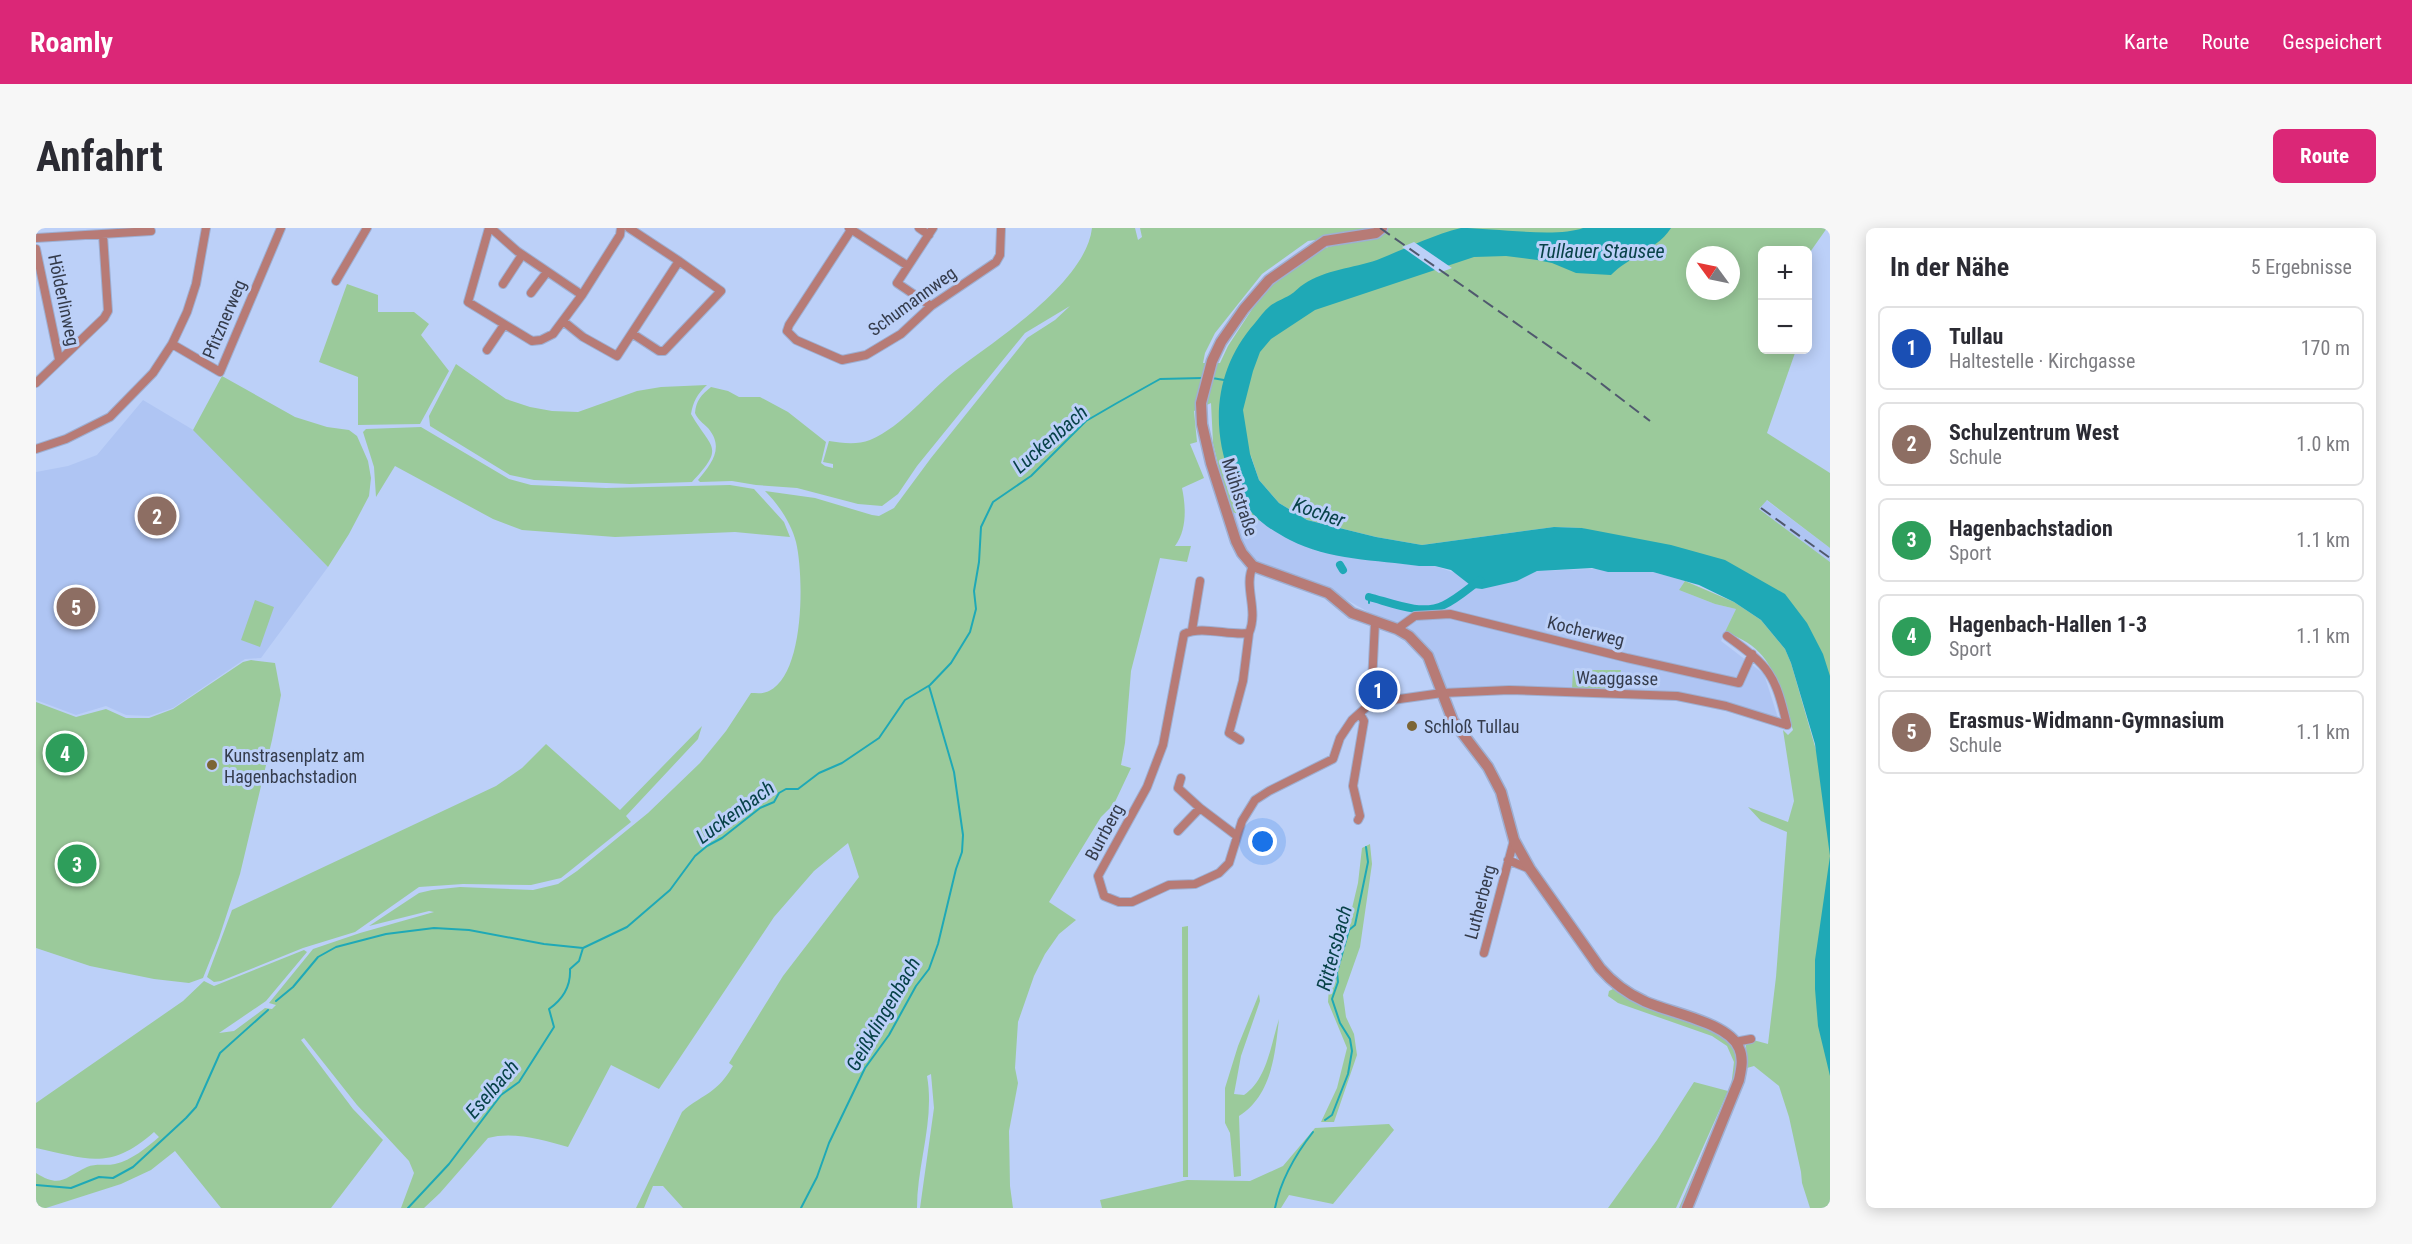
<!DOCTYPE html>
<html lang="de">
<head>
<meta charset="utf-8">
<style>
  body { margin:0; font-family:"Roboto Condensed",sans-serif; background:#f7f7f7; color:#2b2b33 }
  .controls { position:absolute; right:18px; top:18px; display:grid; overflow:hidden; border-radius:9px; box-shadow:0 3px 15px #0003 }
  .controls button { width:54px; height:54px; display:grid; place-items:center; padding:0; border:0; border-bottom:2px solid #e1e1e2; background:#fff; color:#2b2b33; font:30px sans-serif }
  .compass { position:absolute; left:1650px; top:18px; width:54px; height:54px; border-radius:50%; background:#fff; box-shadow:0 3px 15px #0003; rotate:303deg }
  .you { position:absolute; left:1227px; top:614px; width:21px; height:21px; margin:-15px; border:4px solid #fff; border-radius:50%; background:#1a73e8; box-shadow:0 0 0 9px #1a73e833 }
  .badge { display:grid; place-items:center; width:39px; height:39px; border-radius:50%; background:#db2777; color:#fff; font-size:20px; font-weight:700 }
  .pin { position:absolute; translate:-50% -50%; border:3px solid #fff; box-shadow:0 2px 6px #0006 }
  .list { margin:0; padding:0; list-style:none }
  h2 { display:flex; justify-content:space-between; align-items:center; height:78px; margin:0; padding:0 24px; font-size:26px }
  h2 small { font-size:20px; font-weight:400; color:#7c7c81 }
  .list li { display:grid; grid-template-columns:39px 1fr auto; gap:18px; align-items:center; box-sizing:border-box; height:84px; margin:0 12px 12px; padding:0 12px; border:2px solid #e1e1e2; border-radius:9px }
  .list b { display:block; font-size:22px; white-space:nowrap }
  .list p { margin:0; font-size:20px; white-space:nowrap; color:#7c7c81 }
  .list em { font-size:20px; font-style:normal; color:#7c7c81 }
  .map { position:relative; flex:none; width:1794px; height:980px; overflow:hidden; border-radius:9px }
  header { display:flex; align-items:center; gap:36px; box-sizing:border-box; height:84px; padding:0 30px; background:#db2777; color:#fff }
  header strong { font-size:28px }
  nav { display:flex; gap:33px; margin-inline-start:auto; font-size:21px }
  .intro { display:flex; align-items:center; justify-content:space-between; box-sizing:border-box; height:144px; padding:0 36px }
  h1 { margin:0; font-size:42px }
  .button { padding:15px 27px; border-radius:9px; background:#db2777; color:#fff; font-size:21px; font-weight:700 }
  main { display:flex; gap:36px; padding:0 36px }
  aside { flex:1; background:#fff; border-radius:9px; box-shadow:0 3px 15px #0003 }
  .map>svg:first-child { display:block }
  .built { fill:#afc5f3 }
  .green { fill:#9bca9b; fill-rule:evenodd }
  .water { fill:#1fa9b6 }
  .pier { fill:#bcd0f8 }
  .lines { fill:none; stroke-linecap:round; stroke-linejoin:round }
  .stream { stroke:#1fa9b6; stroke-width:2 }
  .canal { stroke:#1fa9b6; stroke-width:8 }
  .minor-casing { stroke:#9eafd2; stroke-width:10 }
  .tertiary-casing { stroke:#9eafd2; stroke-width:13 }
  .minor { stroke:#b77b76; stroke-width:8 }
  .tertiary { stroke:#b77b76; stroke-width:10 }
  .rail { stroke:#50596e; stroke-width:2; stroke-dasharray:12 6; stroke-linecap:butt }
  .poi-dot { fill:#7c6535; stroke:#bcd0f8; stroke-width:2 }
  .labels { text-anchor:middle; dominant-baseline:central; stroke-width:6; stroke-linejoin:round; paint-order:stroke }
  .street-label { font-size:18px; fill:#353c4c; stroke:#bcd0f8 }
  .poi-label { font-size:18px; fill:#353c4c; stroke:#bcd0f8; text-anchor:start }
  .water-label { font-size:20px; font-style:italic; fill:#084248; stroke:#bcd0f8 }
</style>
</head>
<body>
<header>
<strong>Roamly</strong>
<nav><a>Karte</a><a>Route</a><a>Gespeichert</a></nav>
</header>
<div class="intro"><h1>Anfahrt</h1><a class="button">Route</a></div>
<main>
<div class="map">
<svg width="1794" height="980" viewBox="0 0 1794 980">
  <rect width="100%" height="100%" fill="#bcd0f8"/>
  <path class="built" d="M107,172l52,31 133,136 -67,91 -16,1 -72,49 -24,8 -23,-1 -20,-9 -30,9 -40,-15v-228l32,-6 29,-11z
    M1730,272l64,48v14l-71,-53z
    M1193,283l35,11 11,9 44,21 100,14h16l23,8 16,14 43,-7 20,-10 55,-2 61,3 32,9 -6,9 36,14 21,5 -15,32 43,33 14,44 -97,-26h-236l-5,-24 -22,-28 -87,-49 -76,-29 -14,-12z"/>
  <path class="green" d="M1056,0h43l3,12 4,-3 -2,-9h233l-35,9 -30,4 -46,33 -47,59 -10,20 -2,10h17l8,-17 36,-55 18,-17 39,-25 57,-15 10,-6h439l-19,27v-5h-46l-1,86 1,14h34l-29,83 63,40v75l-63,-48 -8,9 71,53v131l-57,-94 -191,-71 -28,-1 -132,18 -46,-8 -69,-17 -28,-17 -20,-23 -8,-24 3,60 10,6 -35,-11 -16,-68 -2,-40 -17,8 3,31 -7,2 14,34 -22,10c4,19 5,42 -7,58h16l-4,16 -27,-4 -29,113 -6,72 -4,22 10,3 -17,36 -13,13 -52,85 27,18 -17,14 -14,20 -11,22 -16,46 -3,46 3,15 -9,48 1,55 3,22h-93l14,-100 -3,-34 -4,2c8,44 -10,88 -10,132h-234l-20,-22h-10l-9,22h-8l46,-96c10,-10 21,-14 32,-23 8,-6 14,-15 19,-23l-4,-3 54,-87 76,-99 -11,-34 -34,28 -40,46 -115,172 -48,-24 -43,82c-25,-7 -55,-16 -80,-9l-48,55 -16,15h-23l13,-35 -5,-12 -52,-56 -53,-67 -3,2 52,69 30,31 -52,68h-110l-46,-57 -24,19 -30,14 -75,24h-10v-35c25,16 29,4 51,-6 9,-4 19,-1 28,-3 17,-4 31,-16 44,-27l-5,-5c-44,39 -66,27 -118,16v-45l147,-102 21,-20 10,5 90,-36 3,2 -41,49 -47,32 15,-2 31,-23 7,1 4,-4 -7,-2 44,-54 47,-16 74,-21 -5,-1 -60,15 50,-33 13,-3 28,-3 73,3 25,-6 19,-13 71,-58 52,-50 26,-32 25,-38c6,0 12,1 18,-2 36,-17 35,-116 27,-149 -5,-19 -17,-37 -31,-51l50,7 57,17 7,1 15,-8 37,-50 96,-120 28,-18 15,-14 -45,27 -108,133 -19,28 -16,12 -24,-2 -61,-16 -41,-3 -24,-4 -32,1 -2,-2c13,-16 27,-32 10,-52 -5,-5 -10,-8 -13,-15 1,-12 6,-18 16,-26l17,4 11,6h21l28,15 38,30 -5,21 4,3 8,2v-4l-10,-2 6,-21c13,2 28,4 41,-1 33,-14 57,-47 85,-69 41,-31 131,-89 137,-143zM1659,27h36v36h-36z
    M311,56l31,11v17h36l15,12 -8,11 28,36 -29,53 -62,1v-48l-39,-15z
    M420,136l50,35 24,8 22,4 26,1 59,-21 24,-4 46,-2c-10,9 -14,17 -16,29 20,35 35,32 1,68l-62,2 -96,-4 -24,-5 -80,-49 -1,-10z
    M186,148l73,41 32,10 22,3 8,6 11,25 3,17 -2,18 -20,38 -21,33 -135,-137z
    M385,199l88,52 22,6 75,3 124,-3 24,4 30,33 6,15 -55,-5 -120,5 -93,-7 -29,-11 -98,-53 -19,31 -2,-30 -11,-35 3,-3z
    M1649,353l49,21 27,18 24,29 6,14 25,87 14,-4v462h-20l-8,-25 -1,-11 -12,-55 -10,-31 -25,-20 -7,2 -1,-22 -4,-9 26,7 8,-67 11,-145 -26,-11 -13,-14 40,15 6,-21 -11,-71 5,5 5,-5c-16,-44 -16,-80 -68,-98l11,-23 -21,-5 -36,-14z
    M219,372l19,7 -14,40 -19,-7z
    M215,432l24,3 6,32 -9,45 -32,134 -21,64 -16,40 -14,5 -35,-4 -64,-13 -54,-18v-246l40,15 30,-8 20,9h23l24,-9 70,-47z
    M1537,442h48l-4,18 -45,1z
    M666,498l-4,13 -72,77 5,6 -70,56 -30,7 -68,-1 -44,3 -64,45 -52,16 -82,33 -7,1 -7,-5 25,-67 264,-124 26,-18 24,-24 74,66z
    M1334,616l2,20 -12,83 -17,48 3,22 8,17 3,21 -23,67h-13l16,-34 10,-40 -19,-46 1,-15 19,-62 10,-42 4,-35z
    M1152,698v251h-5l-1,-250z
    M1577,761c31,17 66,24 98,40 14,7 25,17 27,34 3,21 -45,119 -56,145h-3l52,-121 3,-25 -7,-16 -15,-10 -94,-33 -10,-7 1,-5z
    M1223,766l1,7 -19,55 -7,38 10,1c23,-15 27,-51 35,-76 -4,35 -7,76 -40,97l2,60 -7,1 -4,-44 -5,-10v-35l13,-42z
    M1658,854l34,9 -52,117h-68l49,-68z
    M1353,896l5,6 -61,74 -44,-9 -8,13h-179l-2,-8 87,-20 63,1 33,-15 32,-38z"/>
  <path class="water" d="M1425,0c32,0 96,10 122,0h88c-14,22 -43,29 -60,47l-35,-2 -24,-10 -15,-3 -31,-4 -32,1 -159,53 -44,29 -11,13 -7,19 -10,39 7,44 9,26 20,23 28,17 69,17 46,8 132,-18 28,1 89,17 54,15 60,34 22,29 16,31 7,22v400l-12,-50 -3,-37v-29l15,-104 -15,-112 -24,-81 -6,-14 -24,-29 -27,-18 -35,-17 -46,-13h-45l-16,-4 -55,3 -20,10 -35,8 -8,-1 -23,-18 -16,-4h-16c-42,-6 -91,-6 -129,-26 -12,-6 -27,-15 -37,-26 -10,-10 -17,-25 -23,-38 -20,-53 -14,-109 25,-153 4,-5 9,-12 15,-17 5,-4 13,-7 20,-11 5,-3 9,-8 14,-11 21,-14 49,-16 73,-24 28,-11 55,-25 84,-32z"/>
  <path class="pier" d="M1378,14l38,26 -13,5 -37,-26z"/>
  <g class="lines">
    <path class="stream" d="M1176,150l12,2
      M1333,375v-6
      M240,773l17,-14 25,-30 18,-10 50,-13 48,-6 35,2 75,14 39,4 44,-21 43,-37 25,-34 12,-10 15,-8 38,-30 14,-6 5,-9 7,-4h12l21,-16 23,-10 37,-25 26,-38 25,-15 21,-22 19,-31 6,-23 -2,-18 5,-29 2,-35 12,-25 38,-26 55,-55 31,-18 43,-24 43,-1
      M1289,892l7,-5 16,-41 4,-23 -2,-12 -10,-16 -8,-24 6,-17 -1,-10 12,-42 6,-5 13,-63 -2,-15
      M0,957l35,3 28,-11 14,1 20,-11 53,-49 10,-11 24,-54 48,-43
      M372,980l41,-44 52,-69 18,-13 35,-55 -5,-18c14,-10 22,-22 21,-40l9,-8 4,-13
      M765,980l16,-31 12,-34 36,-75 24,-33 27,-49 13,-17 9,-25 18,-75 6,-17 1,-17 -9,-63 -25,-86
      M1239,980c6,-29 20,-53 38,-76"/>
    <path class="canal" d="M1304,337l3,5
      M1333,369c23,6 52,19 75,8 13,-6 25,-17 36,-25"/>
    <g class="minor-casing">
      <path id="minor" d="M453,0l-21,74 64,39 9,-1 12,-6 29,-39 38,-60 1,-7
        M455,0l26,23 65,44
        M813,0l59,38
        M883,0l10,7
        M815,2l-62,95 -2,6 9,9 46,20 24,-5 35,-21 30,-28 65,-44 4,-7 1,-27
        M0,10l115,-7
        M0,21l23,110
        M300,53l31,-53
        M467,56l19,-29
        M495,65l16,-21
        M895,78l-34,-23 36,-55
        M527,93l20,16 34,19 62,-95 -50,-33
        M597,106l26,17h5l57,-60 -42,-30
        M136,116l48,28 61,-144
        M451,122l17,-25
        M0,155l68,-65 4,-7 -5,-76
        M0,221l30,-10 44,-22 43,-44 19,-29 15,-32 9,-28 10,-56
        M1217,338c-10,21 6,43 -4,67 -20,3 -47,-8 -65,1l-21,111 -16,42 -49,89 6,20 15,6h13l37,-17 26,-1 24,-11 10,-10 13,-42 13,-21 14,-9 64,-32 7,-21 12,-18 19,-17 4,-81
        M1361,401l18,-13 35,-2 177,44 112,25 13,-29
        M1156,402l8,-49
        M1691,408c43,31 48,38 60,89
        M1335,475l71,-10 67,-3 168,6 49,10 61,19
        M1204,512l-11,-7 14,-52 6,-48
        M1145,550l-3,10 22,20
        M1322,592l2,-4 -7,-30 11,-65 -4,-7
        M1142,603l22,-23 37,28
        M1472,632l22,9
        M1448,725l30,-113
        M1699,814l16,-3"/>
    </g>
    <g class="tertiary-casing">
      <path id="tertiary" d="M1346,0l-6,5 -51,8 -56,39 -25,29 -23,33 -9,19 -11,42 1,21 9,39 25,78 6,12 11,13 75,27 24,20 45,16 12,7 19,20 25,65 35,46 13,25 13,48 16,29 70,99c13,15 26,25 44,33 25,12 84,21 95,47 5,11 2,22 0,32l-52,128"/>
    </g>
    <use href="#minor" class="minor"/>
    <use href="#tertiary" class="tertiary"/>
    <path class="rail" d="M1344,0l210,147 60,46
      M1725,280l69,50"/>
  </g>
  <g class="poi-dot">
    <circle cx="1376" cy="498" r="6"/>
    <circle cx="176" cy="537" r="6"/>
  </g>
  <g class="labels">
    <g class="street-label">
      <text transform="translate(28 72) rotate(78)">Hölderlinweg</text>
      <text transform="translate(876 73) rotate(-36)">Schumannweg</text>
      <text transform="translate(188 91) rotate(-67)">Pfitznerweg</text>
      <text transform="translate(1204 269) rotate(72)">Mühlstraße</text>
      <text transform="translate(1550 403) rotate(14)">Kocherweg</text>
      <text transform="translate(1581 450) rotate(1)">Waaggasse</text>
      <text transform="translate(1068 604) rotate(-62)">Burrberg</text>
      <text transform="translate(1444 674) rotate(-75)">Lutherberg</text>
    </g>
    <g class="poi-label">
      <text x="1388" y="498">Schloß Tullau</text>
      <text x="188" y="527">Kunstrasenplatz am<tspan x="188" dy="21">Hagenbachstadion</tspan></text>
    </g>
    <g class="water-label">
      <text x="1565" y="23">Tullauer Stausee</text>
      <text transform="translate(1014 211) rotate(-41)">Luckenbach</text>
      <text transform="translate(1283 284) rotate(19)">Kocher</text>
      <text transform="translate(699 584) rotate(-36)">Luckenbach</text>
      <text transform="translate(1298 720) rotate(-75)">Rittersbach</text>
      <text transform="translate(847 786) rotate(-60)">Geißklingenbach</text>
      <text transform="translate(456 861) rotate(-49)">Eselbach</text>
    </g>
  </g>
</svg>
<div class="controls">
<button>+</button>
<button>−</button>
</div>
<svg class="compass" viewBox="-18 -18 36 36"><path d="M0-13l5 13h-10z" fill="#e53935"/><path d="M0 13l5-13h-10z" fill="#7c7c81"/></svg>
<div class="you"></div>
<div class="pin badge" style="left:1342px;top:462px;background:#1a4fb4">1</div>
<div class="pin badge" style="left:121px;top:288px;background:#8d6e63">2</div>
<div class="pin badge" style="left:41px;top:636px;background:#2e9e5b">3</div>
<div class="pin badge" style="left:29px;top:525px;background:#2e9e5b">4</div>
<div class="pin badge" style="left:40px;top:379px;background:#8d6e63">5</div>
</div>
<aside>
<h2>In der Nähe<small>5 Ergebnisse</small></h2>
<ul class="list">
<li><span class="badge" style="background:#1a4fb4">1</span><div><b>Tullau</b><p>Haltestelle · Kirchgasse</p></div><em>170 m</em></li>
<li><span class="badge" style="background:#8d6e63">2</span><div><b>Schulzentrum West</b><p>Schule</p></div><em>1.0 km</em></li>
<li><span class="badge" style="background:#2e9e5b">3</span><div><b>Hagenbachstadion</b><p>Sport</p></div><em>1.1 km</em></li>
<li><span class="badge" style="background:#2e9e5b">4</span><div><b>Hagenbach-Hallen 1-3</b><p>Sport</p></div><em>1.1 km</em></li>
<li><span class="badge" style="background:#8d6e63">5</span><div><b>Erasmus-Widmann-Gymnasium</b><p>Schule</p></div><em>1.1 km</em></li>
</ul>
</aside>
</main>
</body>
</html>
